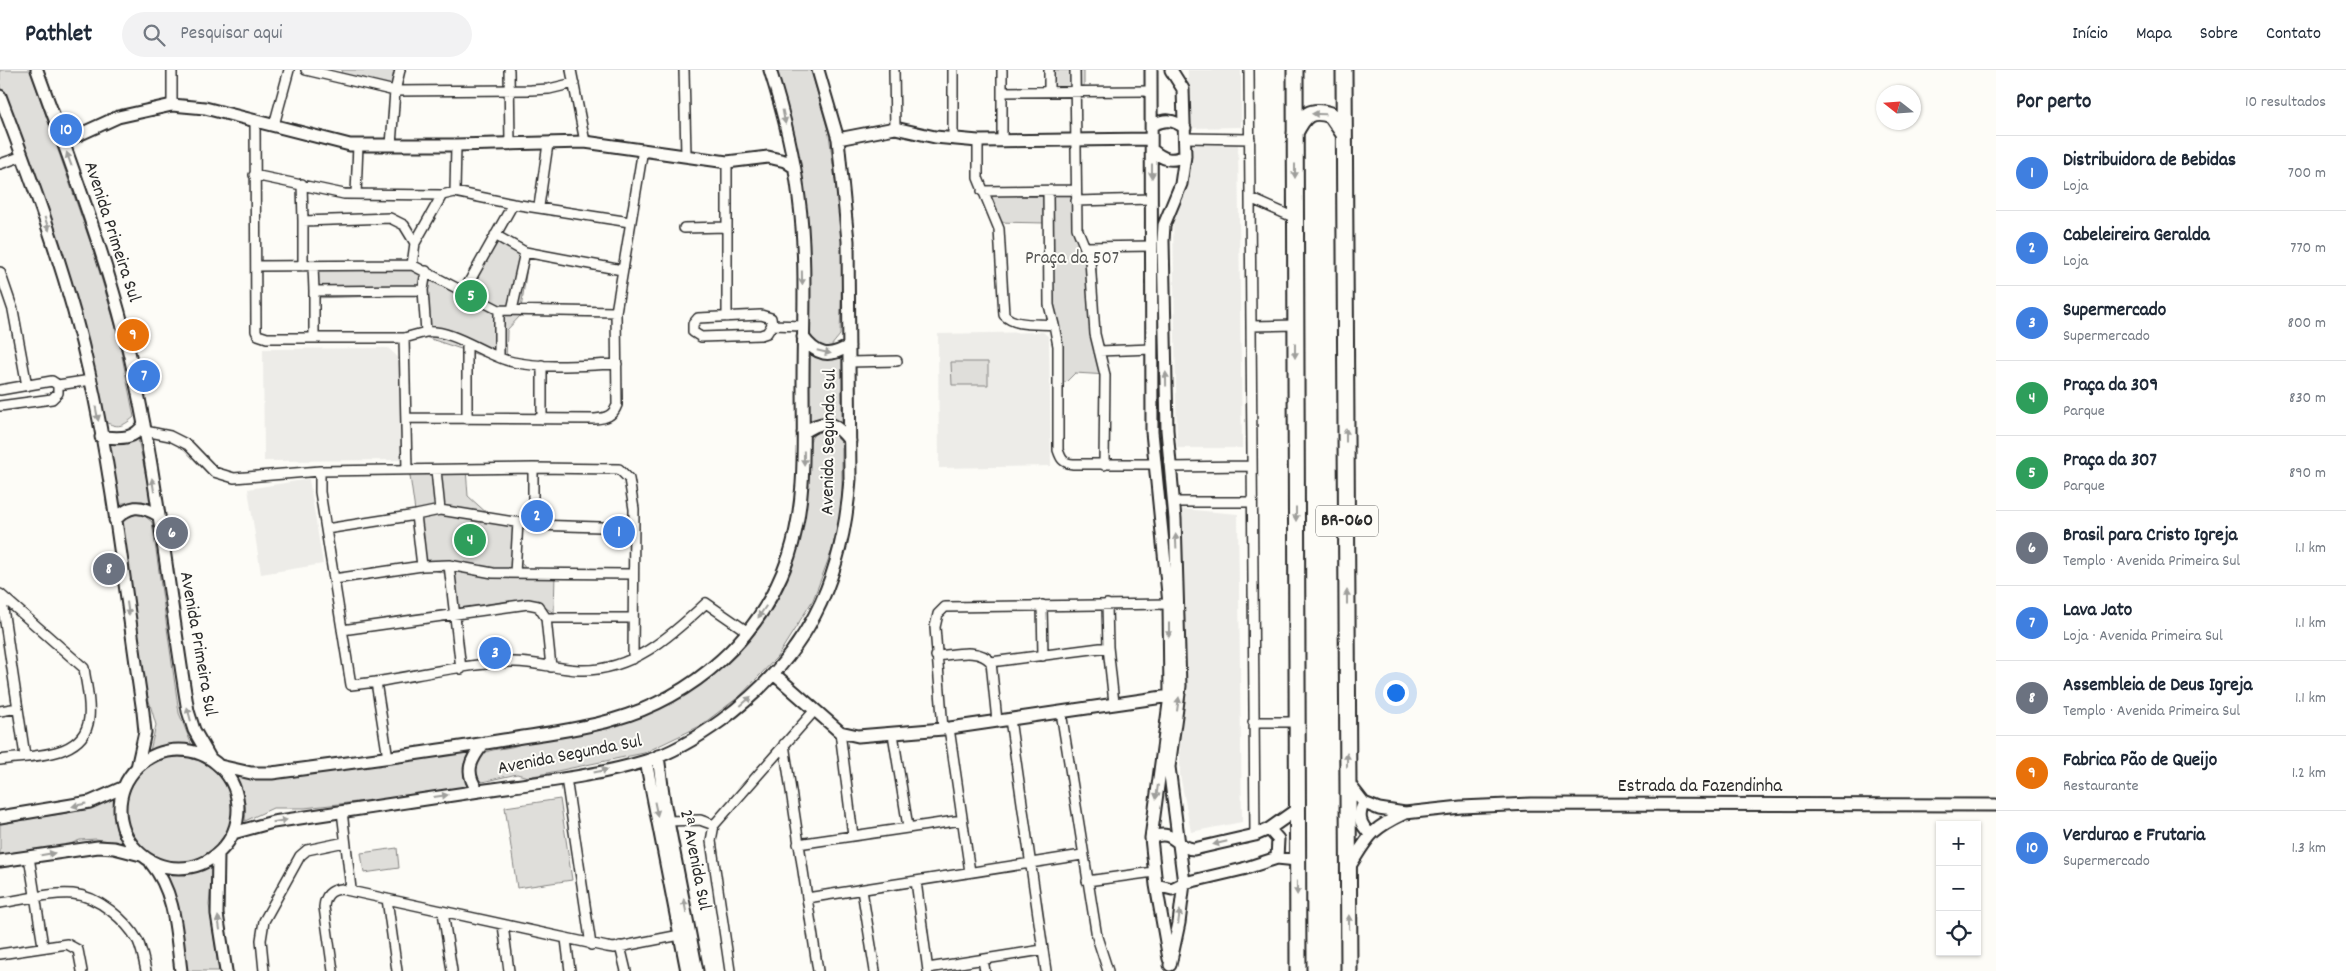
<!DOCTYPE html>
<html lang="pt">
<head>
<meta charset="utf-8">
<style>
  body { margin:0; font-family:Dekko,sans-serif; background:#f2f2f3; color:#1f2937 }
  .controls { position:absolute; right:15px; bottom:15px; display:grid; overflow:hidden; border-radius:0px; box-shadow:0 1px 4px #0004 }
  .controls button { width:45px; height:45px; display:grid; place-items:center; padding:0; border:0; border-bottom:1px solid #e0e1e3; background:#fff; color:#1f2937; font:25px sans-serif }
  .compass { position:absolute; left:1876px; top:15px; width:45px; height:45px; border-radius:50%; background:#fff; box-shadow:0 1px 4px #0004; rotate:287deg }
  .you { position:absolute; left:1395px; top:622px; width:18px; height:18px; margin:-12px; border:4px solid #fff; border-radius:50%; background:#1a73e8; box-shadow:0 0 0 8px #1a73e833 }
  .badge { display:grid; place-items:center; width:32px; height:32px; border-radius:50%; background:#b45309; color:#fff; font-size:16px; font-weight:700 }
  .pin { position:absolute; translate:-50% -50%; border:2px solid #fff; box-shadow:0 1px 5px #0006 }
  .list { margin:0; padding:0; list-style:none }
  h2 { display:flex; justify-content:space-between; align-items:center; height:65px; margin:0; padding:0 20px; font-size:21px }
  h2 small { font-size:16px; font-weight:400; color:#747a83 }
  .list li { display:grid; grid-template-columns:32px 1fr auto; gap:15px; align-items:center; box-sizing:border-box; height:75px; padding:0 20px; border-top:1px solid #e0e1e3 }
  .list b { display:block; font-size:19px; white-space:nowrap }
  .list p { margin:0; font-size:16px; white-space:nowrap; color:#747a83 }
  .list em { font-size:16px; font-style:normal; color:#747a83 }
  .icon { flex:none; width:28px; height:28px; fill:none; stroke:currentColor; stroke-width:2; stroke-linecap:round; stroke-linejoin:round }
  .map { position:relative; flex:none; width:1996px; height:901px; overflow:hidden }
  header { display:flex; align-items:center; gap:30px; box-sizing:border-box; height:70px; padding:0 25px; background:#fff; border-bottom:1px solid #e0e1e3 }
  header strong { font-size:24px }
  nav { display:flex; gap:28px; margin-inline-start:auto; font-size:18px }
  .search { width:350px; height:45px; background:#f2f2f3; display:flex; align-items:center; gap:12px; box-sizing:border-box; padding:0 18px; border-radius:28px; color:#747a83; font-size:19px }
  main { display:flex }
  aside { flex:1; background:#fff }
  .map>svg:first-child { display:block }
  .built { fill:#edece8 }
  .green { fill:#dfdeda; stroke:#858482 }
  .lines { fill:none; stroke-linecap:round; stroke-linejoin:round }
  .street-casing { stroke:#2b2b2b; stroke-width:12 }
  .secondary-casing { stroke:#2b2b2b; stroke-width:15 }
  .highway-casing { stroke:#2b2b2b; stroke-width:19 }
  .street { stroke:#fdfcf7; stroke-width:9 }
  .secondary { stroke:#fdfcf7; stroke-width:11 }
  .highway { stroke:#fdfcf7; stroke-width:15 }
  .oneway { fill:#9e9e9b }
  .labels { text-anchor:middle; dominant-baseline:central; stroke-width:4; stroke-linejoin:round; paint-order:stroke }
  .shield { fill:#fdfcf7; stroke:#6a6a68; stroke-width:1 }
  .shield-label { font-size:18px; font-weight:bold; fill:#2b2b2b }
  .street-label { font-size:19px; fill:#2b2b2b; stroke:#fdfcf7 }
  .park-label { font-size:19px; fill:#585857; stroke:#fdfcf7 }
</style>
</head>
<body>
<header>
<strong>Pathlet</strong>
<div class="search"><svg class="icon" aria-label="search" viewBox="0 0 24 24"><circle cx="10" cy="10" r="6"/><path d="M15 15l6 6"/></svg>Pesquisar aqui</div>
<nav><a>Início</a><a>Mapa</a><a>Sobre</a><a>Contato</a></nav>
</header>
<main>
<div class="map">
<svg width="1996" height="901" viewBox="0 0 1996 901">
  <rect width="100%" height="100%" fill="#fdfcf7"/>
  <filter id="ink" filterUnits="userSpaceOnUse"><feTurbulence type="fractalNoise" baseFrequency=".02" numOctaves="2"/><feDisplacementMap in="SourceGraphic" scale="10" xChannelSelector="R" yChannelSelector="G"/><feConvolveMatrix kernelMatrix="1 2 1 2 8 2 1 2 1" color-interpolation-filters="sRGB"/></filter>
  <g filter="url(#ink)">
    <path class="built" d="M1188,0h53v57l-53,1z
      M1191,73h47l4,305h-65l-4,-226z
      M1043,262l6,5 2,129 -112,2 -1,-134z
      M388,278l12,11 2,101 -138,1 -1,-112z
      M309,409l14,85 -62,10 -13,-85z
      M1182,439l56,5 4,308 -51,10 -11,-57z"/>
    <path class="green" d="M0,0h30l62,177 25,84 17,86c-14,12 -17,10 -32,4l-45,-178 -57,-153z
      M342,0h64l-4,7 -3,21 -59,-16z
      M772,0h39l18,64 14,106 -3,95 -9,11 -9,2 -12,-10 -10,-162z
      M1044,0h40v25h-39z
      M982,118h96l2,44 16,16 1,84 11,43 -33,-2 -9,9h-11l-9,-159 -50,-1z
      M494,160l34,30 -8,56 -13,14 -1,34 -84,-28 -3,-41 -108,3v-34l98,-3 53,27z
      M806,281c12,9 22,12 36,3v77c-15,-11 -17,-16 -35,-9z
      M951,292h37v23h-36z
      M822,358l7,1 13,14v64l-10,43 -19,50 -36,57 -37,39 -40,30 -56,27 -116,24 -11,-3 -35,8 -7,-5c-3,-39 35,-21 51,-37 47,-11 128,-22 166,-50 37,-28 71,-63 90,-105 11,-26 15,-57 22,-84 6,-22 -6,-61 18,-73z
      M137,364l15,70 -10,-3 -27,3 -10,-65z
      M409,399h57l2,27 21,19 33,2 -1,45 9,13 25,-1 -1,39 -18,-11 -81,9 -4,-36 -28,-8z
      M130,442h10l12,10 27,191 14,35 -16,-3 -27,6 6,-26 -15,-52 -23,-148z
      M471,680c-7,15 -9,25 -1,39l-166,19h-31l-28,13c2,-18 -2,-30 -11,-46 34,9 65,-1 99,-6 46,-6 92,-13 138,-19z
      M126 740a53 53 0 1 1 106 0a53 53 0 1 1-106 0Z
      M116,727l1,36 5,10 -26,-4 -16,1 -20,8 -60,8v-35c38,-5 81,-5 116,-24z
      M560,729l12,81 -55,8 -12,-81z
      M397,778l2,20 -35,5 -3,-20z
      M213,795l-4,40 10,66h-35l-20,-98 22,2z"/>
    <g class="lines">
      <g class="street-casing">
        <path id="street" d="M306,0l89,21 136,-1 18,-1 25,-6
          M509,0l1,74
          M571,0l14,72
          M684,0l2,85
          M894,0l1,58
          M1049,0v21
          M1075,0l2,158 13,32 5,74 10,41 -1,90
          M1249,0l6,765
          M1003,22l148,-1
          M172,35v-35
          M255,50l1,211 2,4 9,3h137l3,132
          M274,55l15,-55
          M1185,68l65,1
          M953,69v-69
          M1002,70v-70
          M978,71v37l21,51 5,86c11,12 35,8 50,10l4,21v104c3,9 5,13 15,14h81
          M391,75l4,-54 5,-21
          M0,94l23,-8
          M254,105l90,19 98,1
          M302,114l1,37
          M982,121l94,-1
          M1048,121l1,114 5,20
          M455,122l1,-47
          M356,124l2,-49
          M1250,128l45,20
          M1076,131l75,-2
          M539,136l9,-62
          M684,158l43,-1
          M495,165l30,17
          M1086,177l66,-1
          M412,195l3,-22 27,-48 13,-3 58,12 117,18
          M256,196l156,-1 87,45 117,2
          M303,196v-45l87,-3 14,7 11,18
          M313,196l1,25
          M0,202l13,38 14,76
          M423,220l3,-19
          M464,221l49,-87
          M512,240l13,-58 97,18
          M761,245l10,3 1,7 -5,8 -6,2 -60,2 -8,-5v-8l5,-6z
          M727,247v-155
          M772,255l31,1
          M1251,256l44,-1
          M314,268v-47l109,-1 3,42c28,-3 59,24 87,30 33,7 70,3 104,2
          M404,268l22,-6
          M467,274v75
          M1099,281l53,-2
          M499,287v-47
          M849,292l48,-1
          M542,295v54
          M58,315l33,-5
          M0,320l52,-9 6,4v8l-6,6 -52,7
          M406,348l189,1c11,-1 18,-3 22,-14l-1,-93 27,-163
          M145,361l25,5 18,9 26,27 20,6 86,-7 213,-3 86,1 10,10 5,30 -1,150
          M1170,397l81,-1
          M533,398v57
          M436,400l4,40 -24,5 6,51 27,-1 12,104
          M320,401v21l31,193 25,-3
          M1174,432h76
          M440,440l93,15 101,3
          M326,459l90,-14
          M449,495l44,8 140,1
          M515,503l3,-51
          M334,509l88,-13
          M0,524l84,74c2,16 7,33 5,50 -4,41 -59,37 -89,42
          M1,525l24,161
          M1107,534l1,43 6,56
          M1042,535l1,51
          M546,548l5,49
          M342,560l186,-26 10,2 8,12h87
          M936,586c18,-1 42,-9 55,6l6,59
          M991,592l117,-15
          M0,641l18,-3
          M1061,642l36,225 11,34
          M1010,649l36,252
          M1253,652h43
          M949,658l21,144
          M943,659l-8,-102 3,-13 7,-7 224,-3
          M840,662l13,104
          M893,664l15,93
          M784,674l34,227
          M388,688l-12,-76c44,-7 90,-18 135,-20 22,-1 45,7 68,8 52,2 91,-33 127,-67l42,29
          M566,708l25,167
          M342,741l9,78
          M668,751l32,-1 14,5
          M798,774l164,-24
          M29,787l14,89
          M916,811l12,90
          M1087,811l67,-9
          M862,820l13,81
          M807,828l275,-43
          M387,829l10,72
          M0,833c23,-3 50,-11 73,-9 25,2 53,26 65,47 4,9 6,20 8,30
          M443,842l9,59
          M503,855l6,46
          M566,869l4,32
          M620,876l6,25
          M0,884l67,-10 11,6 4,21
          M983,890l2,11
          M928,898l114,-18
          M264,901l-3,-31 3,-19 36,-65 7,-6 38,-8
          M333,901l-9,-64c1,-11 6,-17 17,-18l266,58 7,1 71,-14
          M730,901l-19,-130 3,-16 101,-115"/>
      </g>
      <g class="secondary-casing">
        <path id="secondary" d="M37,0c31,86 64,172 87,261 31,125 43,253 64,380l6,19 16,28
          M1151,0l1,362 17,172 1,92 -19,142 5,47 13,74
          M0,26c34,90 68,181 89,276 25,111 37,227 54,340l2,20 -8,36
          M1152,55c13,-6 21,-6 33,3
          M838,69l57,-11 40,9 43,4 173,-2
          M63,72l55,-25 54,-12 33,3 145,37h106l129,-3 142,20 41,-5 17,4 9,6
          M1152,80c12,10 19,12 33,6
          M803,267c14,19 26,21 46,9
          M803,363c22,-15 31,-12 47,8
          M101,367c18,1 32,4 43,-13
          M115,450c14,-15 25,-16 43,-5
          M774,604l66,58 18,4 85,-7 227,-33
          M120 739a59 59 0 1 1 118 0a59 59 0 1 1-118 0Z
          M658,686l6,45 33,170
          M646,691l41,210
          M220,696l31,7h21c77,-10 155,-20 232,-33 36,-6 74,-10 108,-20 82,-23 149,-82 177,-164 18,-56 14,-114 14,-173 0,-61 4,-125 -4,-185 -5,-44 -16,-87 -29,-128
          M1347,711l17,22 15,6 26,4 56,-6 70,-3 465,1
          M478,721c-14,-19 -8,-31 6,-48
          M1364,733c-7,13 -4,21 6,31
          M0,747l90,-15 34,-15
          M1269,759l9,10 -1,19
          M233,763l40,-11c71,-11 142,-22 213,-32 53,-8 108,-13 160,-29 26,-8 54,-25 76,-41 84,-62 121,-138 128,-241l-2,-238 -10,-102 -20,-69
          M1151,768c23,-11 25,11 43,11l61,-14 14,-6 27,-19
          M218,784l-1,60 9,57
          M0,791l98,-14 16,1 27,7
          M151,793c25,30 25,70 30,108
          M1348,799c21,-33 21,-39 57,-56
          M1156,815l16,4 12,-6 59,-14 34,-11 20,2
          M1170,895l9,-42 5,-40 -15,-116 11,-81 -5,-167 -8,-89 -4,-189 1,-16 17,-41 4,-28 -2,-67 -12,-19"/>
      </g>
      <g class="highway-casing">
        <path id="highway" d="M1295,0l3,901
          M1344,0l5,901
          M1295,63c9,-18 15,-25 36,-18l13,19"/>
      </g>
      <use href="#street" class="street"/>
      <use href="#secondary" class="secondary"/>
      <use href="#highway" class="highway"/>
    </g>
    <defs><path id="oneway-solid" d="M-6-.8H1V-3.2L6.5 0L1 3.2V.8H-6Z" transform="scale(1.25)"/></defs>
    <g class="oneway">
      <use href="#oneway-solid" transform="translate(1319 44) rotate(-179)"/>
      <use href="#oneway-solid" transform="translate(784 47) rotate(79)"/>
      <use href="#oneway-solid" transform="translate(69 89) rotate(-110)"/>
      <use href="#oneway-solid" transform="translate(1152 101) rotate(90)"/>
      <use href="#oneway-solid" transform="translate(1295 101) rotate(90)"/>
      <use href="#oneway-solid" transform="translate(47 154) rotate(71)"/>
      <use href="#oneway-solid" transform="translate(802 208) rotate(89)"/>
      <use href="#oneway-solid" transform="translate(1295 281) rotate(90)"/>
      <use href="#oneway-solid" transform="translate(824 282) rotate(13)"/>
      <use href="#oneway-solid" transform="translate(1166 309) rotate(-91)"/>
      <use href="#oneway-solid" transform="translate(97 344) rotate(79)"/>
      <use href="#oneway-solid" transform="translate(1346 365) rotate(-90)"/>
      <use href="#oneway-solid" transform="translate(804 388) rotate(89)"/>
      <use href="#oneway-solid" transform="translate(153 415) rotate(-99)"/>
      <use href="#oneway-solid" transform="translate(1296 444) rotate(90)"/>
      <use href="#oneway-solid" transform="translate(1176 471) rotate(-93)"/>
      <use href="#oneway-solid" transform="translate(1347 527) rotate(-90)"/>
      <use href="#oneway-solid" transform="translate(128 539) rotate(82)"/>
      <use href="#oneway-solid" transform="translate(762 542) rotate(124)"/>
      <use href="#oneway-solid" transform="translate(1169 560) rotate(90)"/>
      <use href="#oneway-solid" transform="translate(746 631) rotate(-41)"/>
      <use href="#oneway-solid" transform="translate(1178 634) rotate(-82)"/>
      <use href="#oneway-solid" transform="translate(189 644) rotate(-105)"/>
      <use href="#oneway-solid" transform="translate(1347 690) rotate(-90)"/>
      <use href="#oneway-solid" transform="translate(601 701) rotate(-12)"/>
      <use href="#oneway-solid" transform="translate(1157 722) rotate(97)"/>
      <use href="#oneway-solid" transform="translate(441 726) rotate(-8)"/>
      <use href="#oneway-solid" transform="translate(79 735) rotate(168)"/>
      <use href="#oneway-solid" transform="translate(656 739) rotate(78)"/>
      <use href="#oneway-solid" transform="translate(280 751) rotate(-9)"/>
      <use href="#oneway-solid" transform="translate(1220 773) rotate(167)"/>
      <use href="#oneway-solid" transform="translate(48 784) rotate(-9)"/>
      <use href="#oneway-solid" transform="translate(1297 818) rotate(89)"/>
      <use href="#oneway-solid" transform="translate(685 836) rotate(-101)"/>
      <use href="#oneway-solid" transform="translate(1179 847) rotate(-83)"/>
      <use href="#oneway-solid" transform="translate(1349 852) rotate(-91)"/>
      <use href="#oneway-solid" transform="translate(219 853) rotate(-98)"/>
    </g>
  </g>
  <g class="labels">
    <rect class="shield" x="1316" y="435.5" width="62" height="31" rx="4"/>
    <g class="shield-label">
      <text x="1347" y="451">BR-060</text>
    </g>
    <g class="street-label">
      <text transform="translate(111 162) rotate(72)">Avenida Primeira Sul</text>
      <text transform="translate(830 372) rotate(-89)">Avenida Segunda Sul</text>
      <text transform="translate(197 574) rotate(80)">Avenida Primeira Sul</text>
      <text transform="translate(570 686) rotate(-11)">Avenida Segunda Sul</text>
      <text x="1700" y="717">Estrada da Fazendinha</text>
      <text transform="translate(694 790) rotate(79)">2ᵃ Avenida Sul</text>
    </g>
    <g class="park-label">
      <text x="1072" y="189">Praça da 507</text>
    </g>
  </g>
</svg>
<div class="controls">
<button>+</button>
<button>−</button>
<button><svg class="icon" aria-label="locate" viewBox="0 0 24 24"><circle cx="12" cy="12" r="6"/><path d="M12 2v4M12 18v4M2 12h4M18 12h4"/></svg></button>
</div>
<svg class="compass" viewBox="-18 -18 36 36"><path d="M0-13l5 13h-10z" fill="#e53935"/><path d="M0 13l5-13h-10z" fill="#747a83"/></svg>
<div class="you"></div>
<div class="pin badge" style="left:619px;top:462px;background:#3f7fe0">1</div>
<div class="pin badge" style="left:537px;top:446px;background:#3f7fe0">2</div>
<div class="pin badge" style="left:495px;top:583px;background:#3f7fe0">3</div>
<div class="pin badge" style="left:470px;top:470px;background:#2e9e5b">4</div>
<div class="pin badge" style="left:471px;top:226px;background:#2e9e5b">5</div>
<div class="pin badge" style="left:172px;top:463px;background:#6b7280">6</div>
<div class="pin badge" style="left:144px;top:306px;background:#3f7fe0">7</div>
<div class="pin badge" style="left:109px;top:499px;background:#6b7280">8</div>
<div class="pin badge" style="left:133px;top:265px;background:#e8710a">9</div>
<div class="pin badge" style="left:66px;top:60px;background:#3f7fe0">10</div>
</div>
<aside>
<h2>Por perto<small>10 resultados</small></h2>
<ul class="list">
<li><span class="badge" style="background:#3f7fe0">1</span><div><b>Distribuidora de Bebidas</b><p>Loja</p></div><em>700 m</em></li>
<li><span class="badge" style="background:#3f7fe0">2</span><div><b>Cabeleireira Geralda</b><p>Loja</p></div><em>770 m</em></li>
<li><span class="badge" style="background:#3f7fe0">3</span><div><b>Supermercado</b><p>Supermercado</p></div><em>800 m</em></li>
<li><span class="badge" style="background:#2e9e5b">4</span><div><b>Praça da 309</b><p>Parque</p></div><em>830 m</em></li>
<li><span class="badge" style="background:#2e9e5b">5</span><div><b>Praça da 307</b><p>Parque</p></div><em>890 m</em></li>
<li><span class="badge" style="background:#6b7280">6</span><div><b>Brasil para Cristo Igreja</b><p>Templo · Avenida Primeira Sul</p></div><em>1.1 km</em></li>
<li><span class="badge" style="background:#3f7fe0">7</span><div><b>Lava Jato</b><p>Loja · Avenida Primeira Sul</p></div><em>1.1 km</em></li>
<li><span class="badge" style="background:#6b7280">8</span><div><b>Assembleia de Deus Igreja</b><p>Templo · Avenida Primeira Sul</p></div><em>1.1 km</em></li>
<li><span class="badge" style="background:#e8710a">9</span><div><b>Fabrica Pão de Queijo</b><p>Restaurante</p></div><em>1.2 km</em></li>
<li><span class="badge" style="background:#3f7fe0">10</span><div><b>Verdurao e Frutaria</b><p>Supermercado</p></div><em>1.3 km</em></li>
</ul>
</aside>
</main>
</body>
</html>
